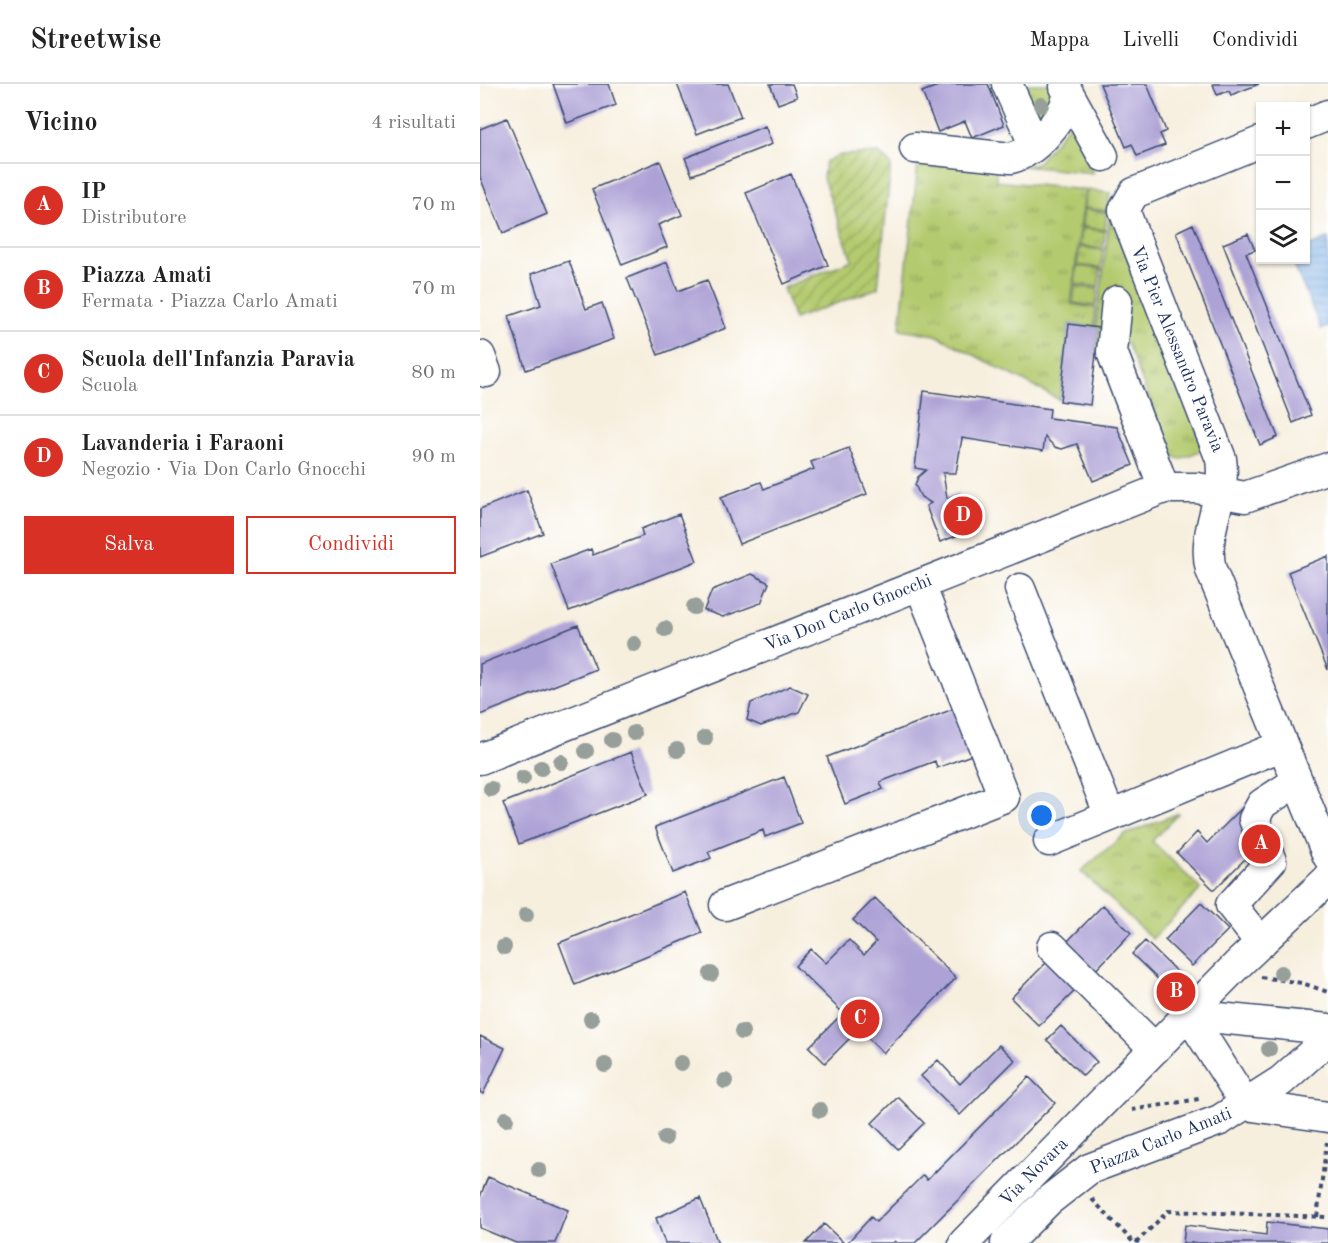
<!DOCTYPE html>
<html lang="it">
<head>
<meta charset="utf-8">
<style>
  body { margin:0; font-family:"Old Standard TT",serif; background:#f2f2f2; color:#222 }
  .controls { position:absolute; right:18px; top:18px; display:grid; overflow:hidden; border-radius:0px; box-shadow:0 2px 4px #0004 }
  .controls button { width:54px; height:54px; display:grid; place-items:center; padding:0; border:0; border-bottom:2px solid #e0e0e0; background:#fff; color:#222; font:30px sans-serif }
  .you { position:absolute; left:562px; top:732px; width:21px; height:21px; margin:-15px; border:4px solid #fff; border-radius:50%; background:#1a73e8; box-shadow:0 0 0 9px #1a73e833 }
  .badge { display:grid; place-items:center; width:39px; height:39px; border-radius:50%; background:#d93025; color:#fff; font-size:20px; font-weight:700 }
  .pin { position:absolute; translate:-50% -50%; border:3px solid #fff; box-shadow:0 2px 6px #0006 }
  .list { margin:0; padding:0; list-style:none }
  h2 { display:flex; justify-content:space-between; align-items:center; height:78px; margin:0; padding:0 24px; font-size:26px }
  h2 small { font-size:20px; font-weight:400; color:#767676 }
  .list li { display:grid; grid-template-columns:39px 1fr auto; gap:18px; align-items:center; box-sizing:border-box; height:84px; padding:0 24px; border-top:2px solid #e0e0e0 }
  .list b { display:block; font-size:22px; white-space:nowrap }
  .list p { margin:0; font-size:20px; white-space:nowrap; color:#767676 }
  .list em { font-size:20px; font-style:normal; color:#767676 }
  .actions { display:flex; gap:12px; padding:18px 24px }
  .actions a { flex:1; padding:14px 0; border:2px solid #d93025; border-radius:0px; text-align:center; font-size:21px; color:#d93025 }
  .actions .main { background:#d93025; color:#fff }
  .icon { flex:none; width:33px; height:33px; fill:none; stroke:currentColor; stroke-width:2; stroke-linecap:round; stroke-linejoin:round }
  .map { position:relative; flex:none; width:848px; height:1159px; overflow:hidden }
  header { display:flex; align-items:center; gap:36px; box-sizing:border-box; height:84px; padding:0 30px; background:#fff; border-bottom:2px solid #e0e0e0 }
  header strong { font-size:28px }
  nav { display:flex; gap:33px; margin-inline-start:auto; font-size:21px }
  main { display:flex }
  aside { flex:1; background:#fff }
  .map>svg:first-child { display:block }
  .grass { fill:url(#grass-tufts); stroke:#687c66; stroke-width:1.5 }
  .garden { fill:url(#garden-furrows); stroke:#687c66; stroke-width:1.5 }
  .water { fill:url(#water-rules); stroke:#486ea1; stroke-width:1.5 }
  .building { fill:#ada2d6 }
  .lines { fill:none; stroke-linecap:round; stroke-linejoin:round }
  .minor-casing { stroke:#3c4c71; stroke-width:33 }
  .path { stroke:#3c4c71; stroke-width:4; stroke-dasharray:4.5 4.5; stroke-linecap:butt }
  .minor { stroke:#fff; stroke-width:30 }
  .tree { fill:#979f9a }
  .labels { text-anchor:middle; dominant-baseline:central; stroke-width:4.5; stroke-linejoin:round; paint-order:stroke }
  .street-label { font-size:18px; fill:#1b2f5e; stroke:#fff }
</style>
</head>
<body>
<header>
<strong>Streetwise</strong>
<nav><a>Mappa</a><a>Livelli</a><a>Condividi</a></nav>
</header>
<main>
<aside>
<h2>Vicino<small>4 risultati</small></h2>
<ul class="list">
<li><span class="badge">A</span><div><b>IP</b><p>Distributore</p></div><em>70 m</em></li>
<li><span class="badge">B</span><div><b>Piazza Amati</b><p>Fermata · Piazza Carlo Amati</p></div><em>70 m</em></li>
<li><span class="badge">C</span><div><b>Scuola dell'Infanzia Paravia</b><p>Scuola</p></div><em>80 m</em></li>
<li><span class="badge">D</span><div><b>Lavanderia i Faraoni</b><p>Negozio · Via Don Carlo Gnocchi</p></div><em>90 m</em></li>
</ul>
<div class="actions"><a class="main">Salva</a><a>Condividi</a></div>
</aside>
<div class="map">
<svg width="848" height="1159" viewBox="0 0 848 1159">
  <defs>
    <pattern id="grass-tufts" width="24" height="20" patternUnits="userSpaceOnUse" patternTransform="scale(1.5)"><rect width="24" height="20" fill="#b4ca6e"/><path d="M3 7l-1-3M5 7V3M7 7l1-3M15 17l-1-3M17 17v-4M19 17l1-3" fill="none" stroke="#92a45e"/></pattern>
    <pattern id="garden-furrows" width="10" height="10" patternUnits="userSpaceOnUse" patternTransform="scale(1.5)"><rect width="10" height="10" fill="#b4ca6e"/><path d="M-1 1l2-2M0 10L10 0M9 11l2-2" fill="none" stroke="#92a45e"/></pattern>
    <pattern id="water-rules" width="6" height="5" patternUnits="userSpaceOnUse" patternTransform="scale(1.5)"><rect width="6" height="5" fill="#76ace4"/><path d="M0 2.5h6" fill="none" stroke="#608cbc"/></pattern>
  </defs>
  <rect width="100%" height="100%" fill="#fff"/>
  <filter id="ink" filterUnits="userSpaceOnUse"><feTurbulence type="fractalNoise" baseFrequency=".0167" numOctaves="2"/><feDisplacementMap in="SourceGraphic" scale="12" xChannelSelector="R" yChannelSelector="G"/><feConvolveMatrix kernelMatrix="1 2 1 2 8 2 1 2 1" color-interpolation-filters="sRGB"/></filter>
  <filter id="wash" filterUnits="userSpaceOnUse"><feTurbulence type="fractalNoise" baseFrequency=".008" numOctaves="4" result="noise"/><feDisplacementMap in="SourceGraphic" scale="24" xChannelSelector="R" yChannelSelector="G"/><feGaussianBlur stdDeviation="1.35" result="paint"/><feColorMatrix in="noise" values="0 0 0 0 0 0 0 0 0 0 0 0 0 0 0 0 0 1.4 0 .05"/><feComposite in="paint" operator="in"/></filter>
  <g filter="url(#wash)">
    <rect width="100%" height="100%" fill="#f7efde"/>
    <path class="grass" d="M543,0h38l-17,29 -11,-3z
      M592,37l21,52 -71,-7 11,-1 6,-4z
      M439,71l78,8 -1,18 89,9 -14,114 25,4 -2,19 -25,-3 -9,76 -124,-65 -36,-6z
      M607,106l23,3 -2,18 -24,-3z
      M604,125l23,3 -2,18 -23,-3z
      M630,132l92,228 -2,7 -20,8 -8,-3 -45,-113 -31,13 3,-28 -3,-1z
      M602,144l23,3 -2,18 -23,-3z
      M600,163l23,3 -2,18 -24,-3z
      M597,182l24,3 -3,18 -23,-3z
      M595,202l23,3 -2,17 -23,-3z
      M699,729l-27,28 49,48 -49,50 -71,-68 43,-36z"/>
    <path class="garden" d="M399,69l12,12 -13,123 -84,31 -11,-31 69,-28 -29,-82 2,-16 15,-7z"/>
    <path class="water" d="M848,154v89l-7,2 -29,-69h14v-12z"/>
    <g id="blocks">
      <path class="building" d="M73,0h56l7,21 -49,18z
        M197,0h51l13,33 -44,17z
        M290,0h22l5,13 -19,7z
        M463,0h45l16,41 -32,13 -7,-17 -27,11 -16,-40z
        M620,0h47l19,47 -6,3 5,11 -28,11 -5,-12 -6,3z
        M733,0h46l-28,11 -2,-4 -12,4z
        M27,34l40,96 -44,19 -23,-56v-48z
        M285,42l7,18 -80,31 -7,-17z
        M180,77l22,54 -24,10 9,22 -45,18 -30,-76z
        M311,90l37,91 -44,19 -38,-91z
        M713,140l85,213 -18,8 -84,-213z
        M768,150l7,16 -9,3 65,162 -18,8 -70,-179z
        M89,177l17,48 16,-6 12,36 -88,31 -17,-54 32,-11 -10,-31z
        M187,178l11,29 29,-11 19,48 -68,27 -31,-77z
        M589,240l30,4 -9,77 -30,-4z
        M444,307l126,18 -1,9 68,9 16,38 -40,16 -16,-37 -15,5 -7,-2 -10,-10 -2,14 -81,-13 -6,35h-13l4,25 12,-4 13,36 -32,12 -14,-36 5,-3 -10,-6 -6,-12 3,-8 8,-7 -11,-2z
        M369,364l18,46 -128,50 -18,-47 40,-15 3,7 50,-20 -3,-7z
        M47,406l16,43 -63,24v-48z
        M199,430l18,47 -128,50 -18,-47 40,-15 2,6 50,-19 -2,-7z
        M848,472v114l-40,-98z
        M272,490l17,9 -8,20 -38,14 -19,-7 8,-20z
        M98,541l18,44 -116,46v-51z
        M310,602l18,8 -9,18 -38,14 -14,-6 4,-17z
        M476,624l18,46 -37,14 -2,-7 -55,21 3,7 -38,15 -18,-47z
        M151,668l17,42 -129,50 -16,-41z
        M304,693l17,46 -36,14 -2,-7 -55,22 3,6 -38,15 -18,-46z
        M772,714l34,63 -18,19 -23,-21 -31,31 -37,-37 20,-21 10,11z
        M205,808l17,41 -127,52 -16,-42z
        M395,814l81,80 -73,75 -24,-24 -34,34 -16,-16 34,-34 -48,-47 16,-17 15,14 23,-23 15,15 12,-13 -23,-22z
        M721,819l27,27 -36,36 -27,-26z
        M623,821l28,28 -39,41 -29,-28z
        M665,857l36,35 -13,13 -36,-35z
        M572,873l28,29 -41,40 -28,-28z
        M581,942l36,36 -14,14 -36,-36z
        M0,952l25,12 -22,46 -3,-2z
        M519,961l16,15 -55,55 -39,-39 17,-16 22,24z
        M549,993l26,26 -140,140h-18l-2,-2 -2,2h-46l24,-26 5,5 47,-47 4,5z
        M418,1013l26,26 -26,26 -26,-26z
        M8,1093l80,33 -13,33h-39l-36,-15v-31z
        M220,1114l18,45h-53l-9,-25z
        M787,1138l61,7v14h-145l2,-18 81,10z
        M344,1140l20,19h-38z"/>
    </g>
  </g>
  <g filter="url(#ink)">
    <use href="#blocks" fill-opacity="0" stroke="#3c4c71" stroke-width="1.5"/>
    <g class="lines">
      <g class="minor-casing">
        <path id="minor" d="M527,0l27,60
          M585,3l38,69
          M826,40l22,-9
          M780,58l-126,51 -10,17 97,249c6,39 -20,72 -10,111l117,286
          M435,64l96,10c26,-7 49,-36 57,-60
          M637,217l-5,51 52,136
          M0,272l6,16
          M540,505l90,227
          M0,675l684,-271h33l48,9 83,-29
          M569,757l232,-95
          M245,821l279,-108 -84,-212
          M781,859l-30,-38 40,-44 -17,-42 8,-15 34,-22
          M572,863l103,102
          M709,931l57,90 82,12
          M709,931l139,14
          M484,1159l273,-278 91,-86
          M526,1159l42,-42 41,-32 131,-49 61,-39 47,-42"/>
      </g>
      <path class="path" d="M781,893l41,6 26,9
        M652,1026l67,-11
        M612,1115l42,44
        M837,1133l10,-75
        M656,1159l32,-32 160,6"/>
      <use href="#minor" class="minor"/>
    </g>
    <g class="tree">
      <circle cx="561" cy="21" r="8"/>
      <circle cx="214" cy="523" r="8"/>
      <circle cx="185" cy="545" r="8"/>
      <circle cx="154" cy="560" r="8"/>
      <circle cx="154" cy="649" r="8"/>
      <circle cx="225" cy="654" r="8"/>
      <circle cx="132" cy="656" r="8"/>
      <circle cx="197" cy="666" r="8"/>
      <circle cx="106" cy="667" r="8"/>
      <circle cx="81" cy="678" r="8"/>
      <circle cx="61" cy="684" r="8"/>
      <circle cx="43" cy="694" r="8"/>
      <circle cx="11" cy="705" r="8"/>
      <circle cx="46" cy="831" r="8"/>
      <circle cx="24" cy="863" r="8"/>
      <circle cx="801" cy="889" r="8"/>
      <circle cx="231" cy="890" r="8"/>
      <circle cx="111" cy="935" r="8"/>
      <circle cx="262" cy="948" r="8"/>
      <circle cx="789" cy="965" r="8"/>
      <circle cx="201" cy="979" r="8"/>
      <circle cx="125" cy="981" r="8"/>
      <circle cx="245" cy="997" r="8"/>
      <circle cx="340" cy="1026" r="8"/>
      <circle cx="26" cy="1035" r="8"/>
      <circle cx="185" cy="1054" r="8"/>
      <circle cx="59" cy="1086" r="8"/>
    </g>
  </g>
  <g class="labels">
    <g class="street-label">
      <text transform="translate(697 265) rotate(68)">Via Pier Alessandro Paravia</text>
      <text transform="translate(368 529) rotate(-22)">Via Don Carlo Gnocchi</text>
      <text transform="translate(681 1057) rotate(-22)">Piazza Carlo Amati</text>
      <text transform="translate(554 1088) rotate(-45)">Via Novara</text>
    </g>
  </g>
</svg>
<div class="controls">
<button>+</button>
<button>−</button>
<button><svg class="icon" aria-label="layers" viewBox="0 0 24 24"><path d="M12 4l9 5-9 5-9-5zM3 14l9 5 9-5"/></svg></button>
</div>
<div class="you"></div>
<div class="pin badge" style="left:781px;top:760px">A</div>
<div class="pin badge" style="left:696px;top:908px">B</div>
<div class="pin badge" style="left:380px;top:935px">C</div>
<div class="pin badge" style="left:483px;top:432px">D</div>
</div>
</main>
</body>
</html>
